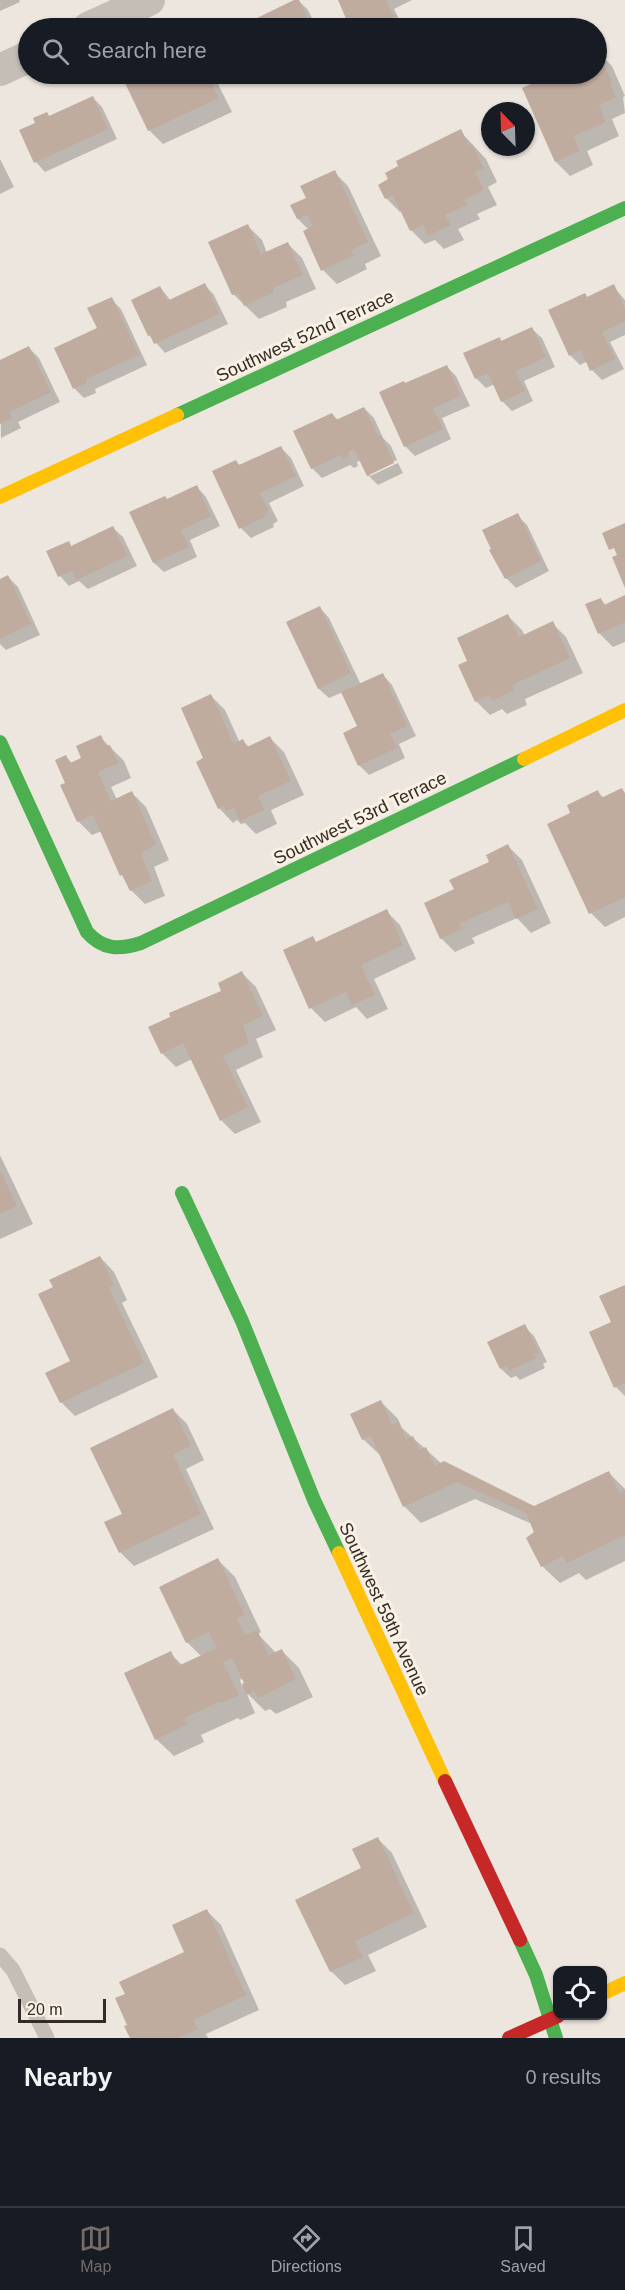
<!DOCTYPE html>
<html lang="en">
<head>
<meta charset="utf-8">
<style>
  body { margin:0; font-family:Helvetica,sans-serif; background:#242831; color:#f1f3f6 }
  .controls { position:absolute; right:18px; bottom:18px; display:grid; overflow:hidden; border-radius:12px; box-shadow:0 2px 4px #0004 }
  .controls button { width:54px; height:54px; display:grid; place-items:center; padding:0; border:0; border-bottom:2px solid #363941; background:#171b24; color:#f1f3f6; font:30px sans-serif }
  .compass { position:absolute; left:481px; top:102px; width:54px; height:54px; border-radius:50%; background:#171b24; box-shadow:0 2px 4px #0004; rotate:337deg }
  .scale { position:absolute; left:18px; bottom:15px; width:88px; box-sizing:border-box; padding-left:6px; border:3px solid #352b26; border-top:0; font-size:16px; line-height:21px; white-space:nowrap; color:#352b26; -webkit-text-stroke:4px #f9f1e4; paint-order:stroke }
  .list { margin:0; padding:0; list-style:none }
  h2 { display:flex; justify-content:space-between; align-items:center; height:78px; margin:0; padding:0 24px; font-size:26px }
  h2 small { font-size:20px; font-weight:400; color:#9ea1a6 }
  .icon { flex:none; width:33px; height:33px; fill:none; stroke:currentColor; stroke-width:2; stroke-linecap:round; stroke-linejoin:round }
  .map { position:relative; flex:none; width:625px; height:2038px; overflow:hidden }
  .search { position:absolute; background:#171b24; box-shadow:0 2px 4px #0004; left:18px; right:18px; top:18px; height:66px; display:flex; align-items:center; gap:15px; box-sizing:border-box; padding:0 21px; border-radius:33px; color:#9ea1a6; font-size:22px }
  .sheet { height:168px; background:#171b24 }
  nav { display:flex; justify-content:space-around; align-items:center; box-sizing:border-box; height:84px; border-top:2px solid #363941; background:#171b24; font-size:16px; color:#9ea1a6 }
  nav a { display:grid; justify-items:center; gap:3px }
  nav .on { color:#756c66 }
  .map>svg:first-child { display:block }
  .shadow { fill:#0003; fill-rule:evenodd }
  .building { fill:#c0ab9f }
  .lines { fill:none; stroke-linecap:round; stroke-linejoin:round }
  .lane { stroke:#c4beb7; stroke-width:15 }
  .street { stroke:#c4beb7; stroke-width:32 }
  .fast { stroke:#4caf50; stroke-width:14 }
  .slow { stroke:#ffc107; stroke-width:14 }
  .jam { stroke:#c62828; stroke-width:14 }
  .labels { text-anchor:middle; dominant-baseline:central; stroke-width:6; stroke-linejoin:round; paint-order:stroke }
  .street-label { font-size:18px; fill:#352b26; stroke:#f9f1e4 }
</style>
</head>
<body>
<div class="map">
<svg width="625" height="2038" viewBox="0 0 625 2038">
  <rect width="100%" height="100%" fill="#ece6de"/>
  <path class="shadow" d="M0,0h19l1,2 -20,9z
    M298,0l10,10 9,18h-64z
    M339,0h73l-18,9 9,18 -3,1h-48z
    M598,52l14,14 13,30 -2,1 2,16 -13,6 7,17 -32,15 6,14 -23,11 -14,-14 -2,-86 6,5 18,-7h18z
    M144,74h69l19,38 -69,32 -14,-14 -23,-48z
    M248,74h40l-16,8 -5,-6 -11,5z
    M93,98l9,9 15,32 -72,33 -9,-10 1,-38 10,-11 3,4z
    M460,131l26,28 11,23 -9,5 9,18 -20,9 3,5 -22,10 6,11 -20,9 -9,-9 -10,4 -14,-14 -9,-19 -2,1 -14,-14z
    M0,159l14,28 -14,7z
    M334,172l14,14 33,70 -16,8 2,5 -30,15 -14,-14 -14,-40 -11,-11 -6,-13 16,-7z
    M248,226l14,14 5,13 21,-9 14,14 14,31 -30,13 1,5 -28,12 -26,-25z
    M205,285l9,10 14,29 -63,29 -16,-18 11,-48 11,14z
    M613,286l12,14v35l-15,7 14,27 -22,11 -10,-10 -4,-9 -8,4 -10,-10 17,-57z
    M111,299l10,10 26,56 -52,24 1,4 -12,5 -9,-9 -19,-40 43,-20z
    M532,329l10,9 13,29 -31,14 9,20 -21,10 -10,-10 -7,-17 -9,4 -10,-10 23,-39 4,3z
    M29,348l10,10 21,44 -42,20 3,6 -20,10 -1,-76z
    M446,366l10,10 14,30 -28,12 9,21 -36,17 -10,-10 1,-61z
    M364,408l10,10 9,20 8,8 6,14 -27,13v3l28,-13 5,10 -25,12 -10,-10 -7,-15 -4,2 1,4 -4,2 -4,-3 -28,13 -10,-10 20,-54 6,6z
    M281,448l10,10 13,28 -35,17 9,18 -5,3 1,3 -23,11 -10,-10 -27,-56 22,-10 5,4z
    M197,487l9,10 14,29 -30,14 7,17 -33,15 -10,-9 13,-62z
    M517,515l10,10 22,46 -33,17 -10,-10z
    M113,528l10,9 14,29 -49,23 -9,-8 -10,5 -9,-10 8,-33 4,4z
    M8,577l10,10 22,48 -34,15 -6,-6v-63z
    M625,597v45l-12,5 -14,-14 1,-34 6,6z
    M320,608l9,10 32,67 22,-10 9,10 24,51 -17,8 6,14 -36,17 -10,-10v-38l-16,-35 -14,6 -10,-9z
    M508,616l14,14 3,6 27,-13 14,14 17,36 -58,26 2,6 -20,9 -5,-5 -12,6 -14,-14 -7,-39z
    M211,696l14,14 15,33 3,-2 7,7 20,-10 14,14 20,43 -33,15 6,14 -21,10 -11,-11 -4,1 -4,-4 -4,3 -14,-15 -14,-49z
    M100,737l24,24 7,17 -20,9 6,13 15,-7 14,14 23,53 -15,7 11,29 -20,8 -14,-14 -9,-15 -20,-44 -10,4 -14,-14 -11,-37 -1,-27 6,6 11,-4z
    M622,790l3,3v124l-20,10 -14,-14 -19,-99 26,-22 6,6z
    M508,846l14,14 29,63 -20,10 -14,-15 -45,20 3,5 -20,9 -14,-14 15,-48 35,-27z
    M386,911l14,14 16,34 -42,20 14,30 -21,10 -11,-12 -31,15 -14,-14 1,-70 5,5z
    M242,973l14,14 20,43 -20,9 7,18 -27,13 25,52 -26,12 -14,-14 -29,-61 -16,8 -14,-14z
    M0,1155l33,69 -33,15z
    M100,1257l14,15 13,28 -5,3 36,74 -83,39 -14,-14 12,-40 -18,-75z
    M625,1286v110l-9,-9 -3,-64z
    M524,1326l10,10 13,26 -4,2 2,4 -25,12 -4,-4 -5,2 -10,-9 -12,-26z
    M381,1402l17,17 4,9 40,36 92,44 75,-35 16,16v72l-39,19 -7,-7 -19,10 -18,-17 -10,-42 -57,-25 -54,24 -17,-17 -23,-50 -18,-17z
    M173,1410l14,14 17,36 -18,9 28,60 -80,37 -14,-14 4,-38z
    M218,1560l17,17 26,55 -3,2 18,19 5,-3 18,18 14,29 -37,17 -6,-5 -5,2 -19,-19 9,21 -15,7 -2,-2 -37,17 3,7 -30,14 -18,-17 14,-86 13,13 19,-9 -15,-15zM243,1678l3,5 -4,3 -2,-6z
    M378,1839l14,14 35,74 -59,28 8,16 -31,14 -14,-14 32,-102z
    M207,1911l14,14 38,85 -53,24 2,4h-76l-5,-43 59,-42z"/>
  <path class="building" d="M294,0h5l13,28h-63l8,-4 -2,-5z
    M338,0h48l8,17 -24,11h-20z
    M596,47l16,35 -2,1 6,14 -17,8 7,17 -32,14 6,15 -25,11 -33,-74 32,-14 4,7 17,-7h21z
    M140,74h67l12,24 -71,33 -24,-50z
    M93,96l15,33 -74,34 -15,-33 16,-7 -2,-5 14,-6 2,4z
    M461,129l8,17 3,-2 12,24 -9,4 9,18 -20,10 3,5 -22,10 6,10 -23,11 -5,-11 -13,6 -17,-36 -8,4 -7,-14 10,-6 -3,-6 13,-7 -2,-5z
    M335,170l33,72 -17,8 3,5 -33,16 -18,-40 10,-5 -6,-11 -10,4 -7,-14 16,-7 -6,-12z
    M248,224l13,30 27,-12 15,33 -30,13 1,4 -30,14 -6,-13 -6,2 -24,-53z
    M205,283l14,31 -65,30 -4,-9 -2,1 -17,-36 29,-14 7,15z
    M614,284l11,25v12l-23,11 13,27 -25,12 -9,-21 -12,6 -21,-46 37,-17 2,4z
    M112,297l27,58 -53,24 1,4 -14,6 -19,-41 43,-20 -10,-20z
    M532,327l14,30 -30,14 9,20 -24,11 -13,-29 -13,6 -12,-26 37,-16 1,4z
    M29,346l22,46 -42,20 3,6 -12,6v-64z
    M447,365l14,31 -28,12 10,21 -39,18 -25,-55 25,-11 1,2z
    M364,407l14,29 3,-1 13,28 -27,13 -13,-27 -6,3 1,4 -3,2 -3,1 -2,-4 -30,14 -18,-38 39,-18 4,7z
    M281,446l15,30 -36,17 9,18 -5,3 1,3 -26,12 -27,-58 24,-11 3,5z
    M197,485l14,31 -30,14 8,17 -36,16 -24,-51 36,-16 2,3z
    M518,513l23,48 -36,18 -16,-29 2,-1 -9,-19z
    M625,523v65l-13,-31 5,-2 -3,-7 -5,2 -7,-17z
    M113,526l15,30 -52,24 -4,-9 -14,6 -12,-26 23,-10 2,5z
    M8,575l23,49 -31,15v-60z
    M625,595v27l-27,12 -13,-30 16,-6 3,7z
    M320,606l31,67 -33,16 -32,-67z
    M508,614l11,23 34,-16 17,37 -58,27 2,5 -22,11 -3,-6 -14,7 -17,-37 9,-4 -10,-23z
    M383,673l24,53 -17,8 7,14 -39,18 -15,-33 14,-7 -16,-34z
    M211,694l23,50 9,-5 4,8 23,-11 21,45 -33,15 6,14 -24,11 -6,-13 -8,3 -2,-5 -6,3 -22,-47 7,-4 -22,-50z
    M101,735l5,11 4,-1 8,18 -20,9 13,29 21,-10 24,54 -15,8 11,28 -22,10 -8,-16 -2,1 -27,-61 -16,7 -17,-37 5,-2 -10,-23 11,-5 4,8 11,-5 -5,-12z
    M622,788l3,6v103l-36,17 -42,-90 23,-11 -3,-8 31,-15 3,8z
    M508,844l30,65 -22,10 -8,-17 -49,22 3,5 -22,10 -16,-36 30,-14 -5,-9 40,-18 -3,-7z
    M387,909l16,36 -42,20 14,30 -23,10 -6,-13 -37,17 -26,-59 30,-14 3,6z
    M242,971l21,45 -20,9 6,18 -26,13 25,51 -28,14 -37,-78 -22,11 -13,-27 22,-10 -1,-4 52,-22 -3,-8z
    M0,1170l17,36 -17,8z
    M100,1256l14,29 -5,3 35,75 -84,40 -15,-30 25,-12 -32,-67 15,-7 -4,-7z
    M625,1285v98l-11,5 -25,-56 22,-10 -12,-26z
    M525,1324l14,28 -5,2 2,4 -27,13 -2,-5 -7,3 -13,-27z
    M381,1400l11,25 6,-3 8,17 7,-3 6,14 7,-3 9,19 9,-5 90,45 75,-35 10,22 6,-3v45l-58,28 -4,-7 -22,11 -15,-29 8,-6 -8,-19 -69,-31 -54,25 -32,-71 -9,4 -12,-26z
    M173,1408l18,38 -18,8 28,60 -82,39 -15,-31 18,-8 -32,-66z
    M218,1558l27,57 -8,4 8,16 12,-5 12,25 13,-6 14,30 -38,19 -4,-7 -7,4 -5,-11 2,-1 -12,-25 -9,4 16,33 -18,8v-2l-36,17 3,6 -33,16 -31,-67 47,-22 7,15 39,-18 -8,-16 -23,11 -27,-56z
    M378,1837l36,76 -59,28 8,16 -33,15 -35,-72 66,-32 -9,-19z
    M207,1909l39,86 -53,25 5,9 -20,9h-48l-6,-12 3,-1 -12,-27 10,-4 -6,-12 65,-30 -12,-27z"/>
  <g class="lines">
    <path class="lane" d="M0,1955l13,15 34,68"/>
    <path class="street" d="M88,28l61,-28
      M0,70l28,-13"/>
    <path class="fast" d="M177,415l448,-207
      M0,742l87,190c16,18 32,18 54,11l383,-184
      M182,1193l60,128 72,179 25,53
      M520,1940l16,35 20,63"/>
    <path class="slow" d="M0,497l177,-82
      M524,759l101,-49
      M339,1553l106,228
      M602,1994l23,-11"/>
    <path class="jam" d="M445,1781l75,159
      M509,2038l49,-22"/>
  </g>
  <g class="labels">
    <g class="street-label">
      <text transform="translate(305 336) rotate(-25)">Southwest 52nd Terrace</text>
      <text transform="translate(360 818) rotate(-26)">Southwest 53rd Terrace</text>
      <text transform="translate(384 1609) rotate(65)">Southwest 59th Avenue</text>
    </g>
  </g>
</svg>
<div class="controls">
<button><svg class="icon" aria-label="locate" viewBox="0 0 24 24"><circle cx="12" cy="12" r="6"/><path d="M12 2v4M12 18v4M2 12h4M18 12h4"/></svg></button>
</div>
<svg class="compass" viewBox="-18 -18 36 36"><path d="M0-13l5 13h-10z" fill="#e53935"/><path d="M0 13l5-13h-10z" fill="#9ea1a6"/></svg>
<div class="scale">20 m</div>
<div class="search"><svg class="icon" aria-label="search" viewBox="0 0 24 24"><circle cx="10" cy="10" r="6"/><path d="M15 15l6 6"/></svg>Search here</div>
</div>
<section class="sheet">
<h2>Nearby<small>0 results</small></h2>
<ul class="list">
</ul>
</section>
<nav>
<a class="on"><svg class="icon" aria-label="map" viewBox="0 0 24 24"><path d="M3 6l6-2 6 2 6-2v14l-6 2-6-2-6 2zM9 4v14M15 6v14"/></svg>Map</a>
<a><svg class="icon" aria-label="directions" viewBox="0 0 24 24"><path d="M12 3l9 9-9 9-9-9zM9 14v-3h6M13 9l2 2-2 2"/></svg>Directions</a>
<a><svg class="icon" aria-label="saved" viewBox="0 0 24 24"><path d="M7 4h10v16l-5-4-5 4z"/></svg>Saved</a>
</nav>
</body>
</html>
